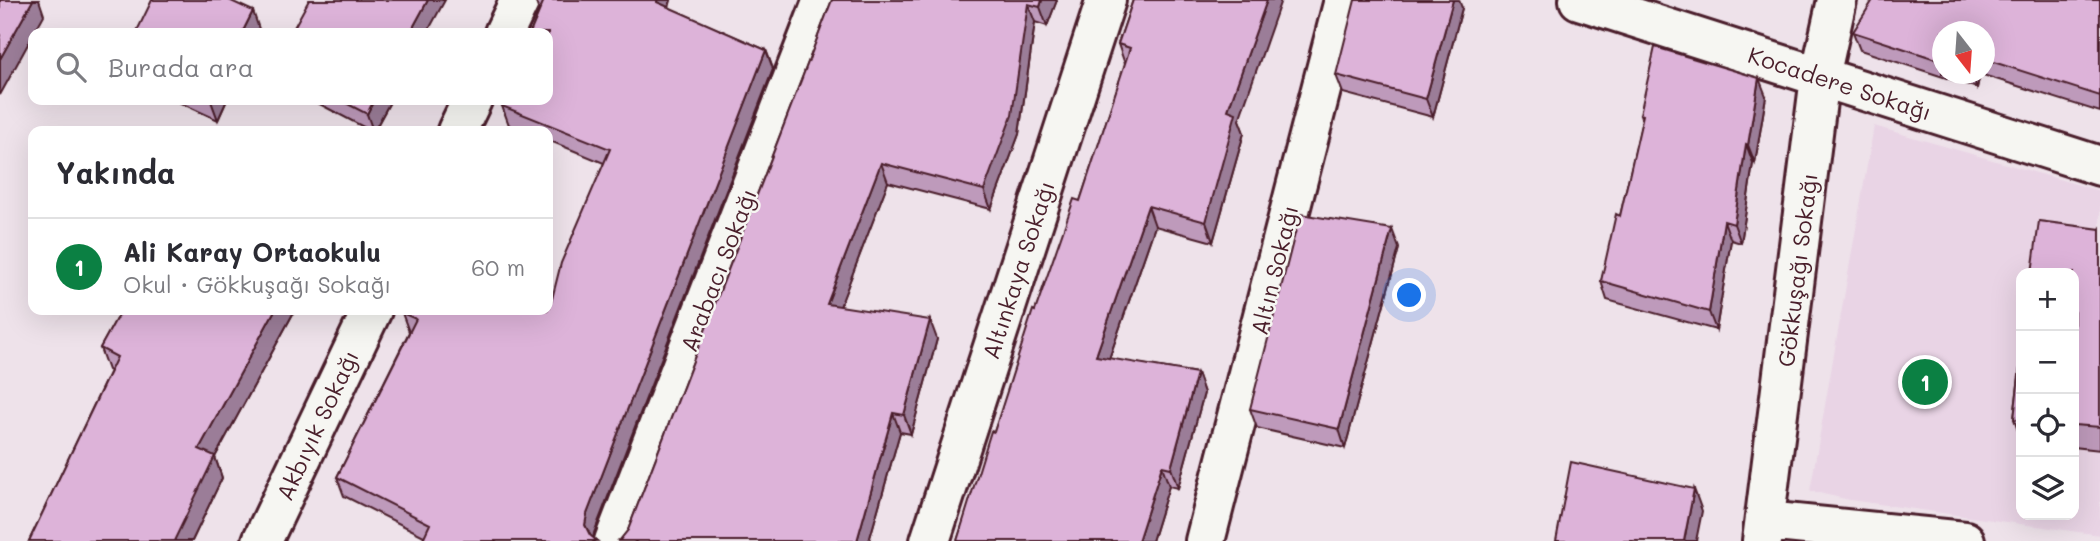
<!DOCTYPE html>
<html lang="tr">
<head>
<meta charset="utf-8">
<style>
  body { margin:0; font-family:Mali,sans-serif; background:#f7f7f7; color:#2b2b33 }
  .controls { position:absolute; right:21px; bottom:21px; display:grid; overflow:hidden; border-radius:14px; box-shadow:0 7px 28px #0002 }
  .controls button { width:63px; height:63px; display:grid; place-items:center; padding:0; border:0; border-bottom:2px solid #e1e1e2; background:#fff; color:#2b2b33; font:35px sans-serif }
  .compass { position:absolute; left:1932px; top:21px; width:63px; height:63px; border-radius:50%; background:#fff; box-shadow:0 7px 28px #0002; rotate:163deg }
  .you { position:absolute; left:1410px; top:296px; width:24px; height:24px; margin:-18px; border:5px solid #fff; border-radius:50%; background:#1a73e8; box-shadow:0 0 0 10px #1a73e833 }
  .badge { display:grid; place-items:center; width:46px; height:46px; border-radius:50%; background:#0b8043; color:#fff; font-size:23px; font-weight:700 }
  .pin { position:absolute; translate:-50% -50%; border:4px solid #fff; box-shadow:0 2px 7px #0006 }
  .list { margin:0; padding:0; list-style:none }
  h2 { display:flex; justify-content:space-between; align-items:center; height:91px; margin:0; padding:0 28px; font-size:30px }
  h2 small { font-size:23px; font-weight:400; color:#7c7c81 }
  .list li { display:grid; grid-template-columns:46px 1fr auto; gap:21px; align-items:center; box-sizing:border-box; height:98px; padding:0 28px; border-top:2px solid #e1e1e2 }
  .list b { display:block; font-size:26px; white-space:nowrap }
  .list p { margin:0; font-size:23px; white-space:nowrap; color:#7c7c81 }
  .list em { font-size:23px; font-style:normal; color:#7c7c81 }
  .icon { flex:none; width:38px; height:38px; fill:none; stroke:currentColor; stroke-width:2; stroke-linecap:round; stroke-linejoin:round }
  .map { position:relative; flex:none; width:2100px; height:541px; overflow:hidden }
  .search { position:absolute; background:#fff; box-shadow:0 7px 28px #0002; left:28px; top:28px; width:525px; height:77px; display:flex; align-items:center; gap:18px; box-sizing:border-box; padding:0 24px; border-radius:14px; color:#7c7c81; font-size:26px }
  .panel { position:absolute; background:#fff; box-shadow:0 7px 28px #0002; left:28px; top:126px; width:525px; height:189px; border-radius:14px }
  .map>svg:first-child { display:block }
  .built { fill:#e9d4e5; fill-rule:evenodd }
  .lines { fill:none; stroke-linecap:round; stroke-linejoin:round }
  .street-casing { stroke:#4a1f2b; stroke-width:44 }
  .street { stroke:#f6f6f2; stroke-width:38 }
  .wall { fill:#be9abb; stroke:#4a1f2b; stroke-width:2; fill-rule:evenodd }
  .shaded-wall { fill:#9b7d98; stroke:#4a1f2b; stroke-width:2 }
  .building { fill:#ddb3d9; stroke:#4a1f2b; stroke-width:2 }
  .labels { text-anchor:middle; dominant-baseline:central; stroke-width:5; stroke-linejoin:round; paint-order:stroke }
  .street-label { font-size:23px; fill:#4a1f2b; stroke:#f6f6f2 }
</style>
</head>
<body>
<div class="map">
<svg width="2100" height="541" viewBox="0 0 2100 541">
  <rect width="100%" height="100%" fill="#eee2ea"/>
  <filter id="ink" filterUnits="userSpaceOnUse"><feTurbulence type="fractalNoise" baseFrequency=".0143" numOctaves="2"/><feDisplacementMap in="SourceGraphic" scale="14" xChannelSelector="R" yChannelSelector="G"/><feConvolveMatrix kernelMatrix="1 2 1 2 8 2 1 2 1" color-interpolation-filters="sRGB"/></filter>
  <g filter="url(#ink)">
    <path class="built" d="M1874,126l226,65v344l-250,-35 -40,-9zM2021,273h53v242h-53z"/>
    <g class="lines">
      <g class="street-casing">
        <path id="street" d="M1579,0l521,166
          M504,33l16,-33
          M457,131l15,-31
          M1766,521l199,20
          M262,541l110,-231
          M614,541l209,-541
          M930,541l176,-541
          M1205,541l139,-541
          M1762,541l58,-464 17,-77"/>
      </g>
      <use href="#street" class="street"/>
    </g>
    <path class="wall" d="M535,0h136l-2,8 97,42 7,19 -179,464 -1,5 4,3h-174v-2l1,-3 -80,-40 -7,-19 72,-145 -7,-19 148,-6 54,-144 -56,-23v-9h-23l-16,-6 -7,-19 37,-95z
      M832,0h225l-10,26 -12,-4 -16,112 -28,75 -103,-27 -48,124 97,33 -26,95 -11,-2 -31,109h-252l3,-1 8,-10z
      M1133,0l106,120 5,13 -31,109 -58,-16 -46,133 88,14 7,20 -26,95 -9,-2 -17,55h-195l78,-230 45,-110 45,-137 -7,-20z
      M2100,0v112l-120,-38 -3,14 -117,-38 -7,-18zM1942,32h42v42h-42z
      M1462,8l-29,109 -90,-24 -7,-18z
      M1766,96l-11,67h-2l-12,80 -10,-3 -15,90 -109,-30 -6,-19 19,-65 22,-95 -2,-7z
      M174,100h53l-9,20z
      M312,100h79l-17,31h-3z
      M2100,229v221l-26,-3v-174z
      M1399,248l-54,200 -88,-20 -7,-19z
      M121,310h174l-80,147 7,21 -30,63h-163l81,-170 -2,-1 -8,-22z
      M2021,359v81l-7,-21z"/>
    <path class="shaded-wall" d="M33,0h6l5,15 -10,18h-1v2l-33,60v-36z
      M428,0h17l-18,33h-17z
      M657,0h14l-8,21 -6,-19z
      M1042,0h15l-10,26 -7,-19z
      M1267,0h14l-42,120 5,13 -31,109 -7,-20 22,-112z
      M1453,0h6l3,8 -29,109 -7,-18z
      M1028,4l7,18 -16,112 -28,75 -7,-19z
      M253,11l6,18 -1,4h-16z
      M766,50l7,19 -179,464 -1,8 -8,-16 2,-11z
      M1971,74h9l-3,14z
      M1759,78l7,18 -11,67 -7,-18z
      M211,100h16l-9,20 -7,-19z
      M374,100h17l-17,31h-1l-6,-17z
      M1746,144l7,19 -12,80 -7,-19z
      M881,163l7,19 -54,140 -7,-18z
      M1148,206l7,20 -52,150 -7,-20z
      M1724,221l7,19 -15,90 -7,-18z
      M1392,229l7,19 -54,200 -6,-19z
      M275,310h20l-80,147 7,21 -30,63h-18l25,-92z
      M930,320l7,19 -26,95 -7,-19z
      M1197,373l7,20 -26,95 -7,-20z
      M893,413l7,19 -31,109h-12z
      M1162,466l7,20 -17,55h-14z
      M1694,489l8,22 -6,30h-12z"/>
    <path class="building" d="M0,0h33l-33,59z
      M152,0h77l24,11 -11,22h-106z
      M309,0h119l-18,33h-119z
      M544,0h113v2l109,48 -179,464 -2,11 5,10 7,6h-169l-5,-2 7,-15 -93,-47 79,-158 -14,-6 1,-3h145v-4l2,1 11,-44 49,-114 -108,-43 2,-6h44v-67h-18z
      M832,0h210l-2,7 -12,-3 -16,111 -28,75 -103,-27 -54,141 103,16 -26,95 -11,-2 -36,128h-240l3,-1 8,-10z
      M1133,0h134l-39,110 8,3 -30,109 -58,-16 -52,150 101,17 -26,95 -9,-2 -24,75h-181l34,-110 3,1 39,-122 2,1 39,-112 6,2 50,-153 -12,-4z
      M1355,0h98l-27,99 -90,-24z
      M1873,0h227v96l-116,-37v-27h-42v29l-89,-29z
      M1655,47l104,31 -11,67 -2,-1 -12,80 -10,-3 -15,91 -108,-31 15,-67 4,2 23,-101 -3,-1z
      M340,100h34l-7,14z
      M1300,214l92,15 -53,200 -89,-20z
      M2039,221l61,8v198l-26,-2v-152h-42z
      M121,310h154l-76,139 16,7 -41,85h-145l88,-184 -17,-9z
      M2021,359v61l-7,-1z
      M1571,462l123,27 -10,52h-128z"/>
  </g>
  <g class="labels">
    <g class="street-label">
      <text transform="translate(1840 83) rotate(18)">Kocadere Sokağı</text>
      <text transform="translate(718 270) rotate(-69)">Arabacı Sokağı</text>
      <text transform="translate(1018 270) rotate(-72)">Altınkaya Sokağı</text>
      <text transform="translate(1274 270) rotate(-76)">Altın Sokağı</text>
      <text transform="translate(1797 270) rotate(-83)">Gökkuşağı Sokağı</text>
      <text transform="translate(317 425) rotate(-65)">Akbıyık Sokağı</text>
    </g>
  </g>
</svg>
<div class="controls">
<button>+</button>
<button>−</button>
<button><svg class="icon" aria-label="locate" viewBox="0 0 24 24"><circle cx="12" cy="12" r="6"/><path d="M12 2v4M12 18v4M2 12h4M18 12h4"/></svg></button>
<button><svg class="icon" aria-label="layers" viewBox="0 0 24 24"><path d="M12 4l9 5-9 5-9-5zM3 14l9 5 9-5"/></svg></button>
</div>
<svg class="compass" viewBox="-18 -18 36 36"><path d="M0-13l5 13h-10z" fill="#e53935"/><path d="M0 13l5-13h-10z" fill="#7c7c81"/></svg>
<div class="you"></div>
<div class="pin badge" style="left:1925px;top:382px">1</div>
<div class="search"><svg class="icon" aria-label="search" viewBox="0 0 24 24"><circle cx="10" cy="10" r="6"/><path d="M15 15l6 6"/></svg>Burada ara</div>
<section class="panel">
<h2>Yakında<small></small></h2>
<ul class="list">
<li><span class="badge">1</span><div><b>Ali Karay Ortaokulu</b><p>Okul · Gökkuşağı Sokağı</p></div><em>60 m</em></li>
</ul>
</section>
</div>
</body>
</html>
